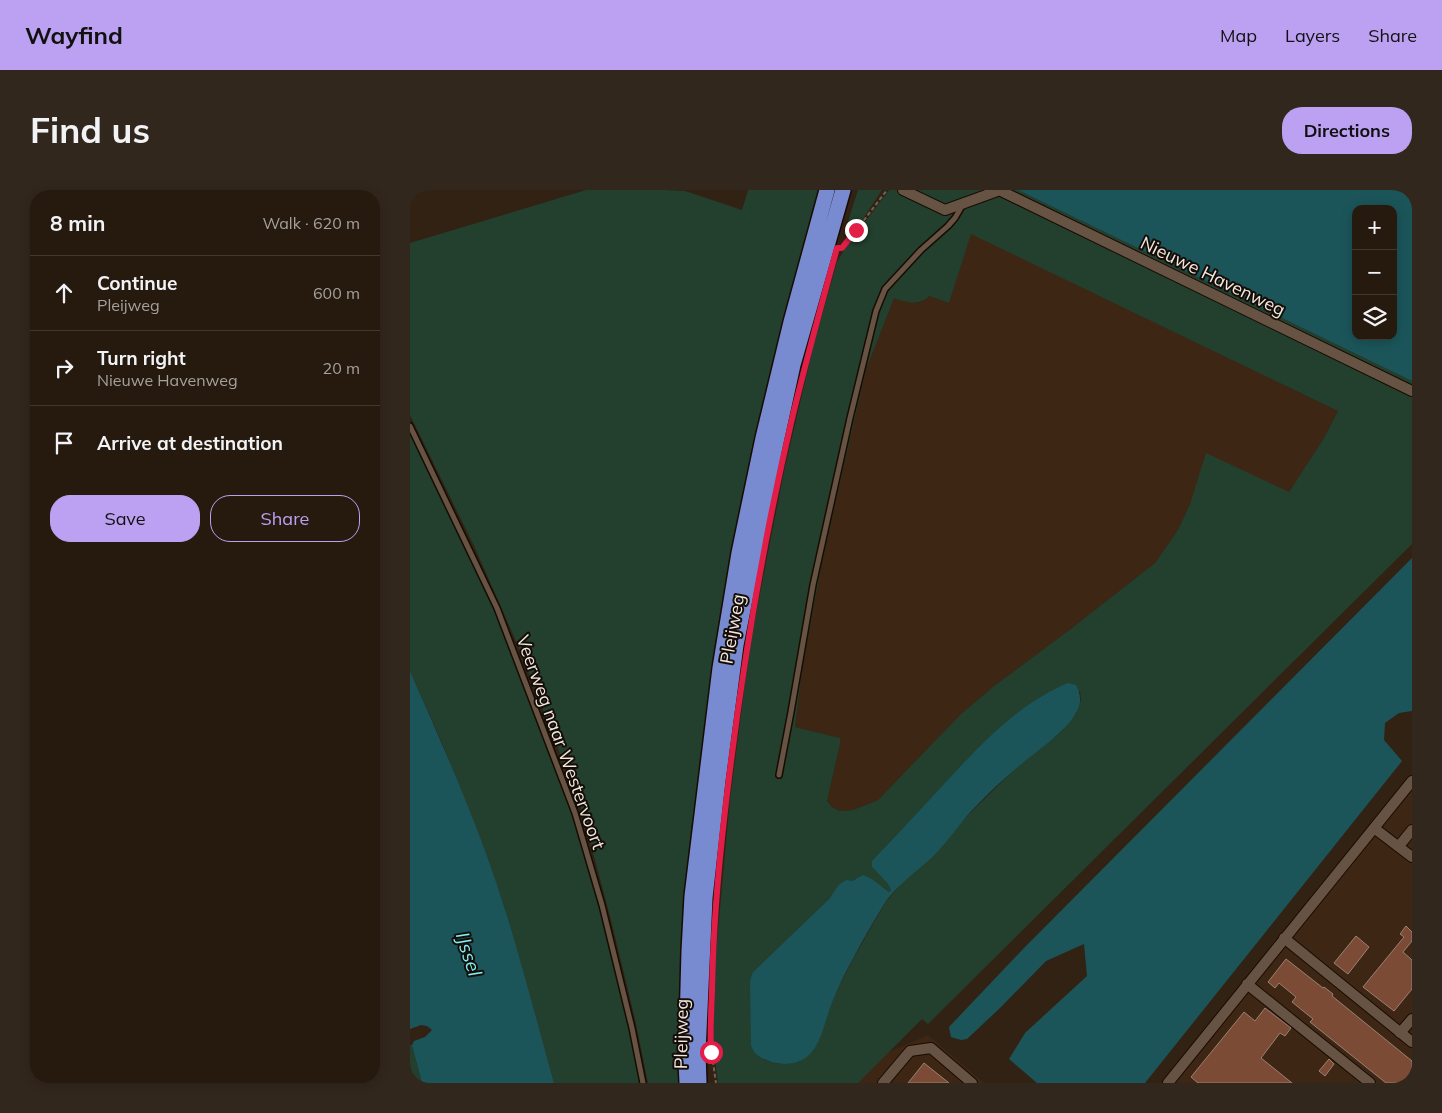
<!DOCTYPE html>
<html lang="en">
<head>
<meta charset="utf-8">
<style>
  body { margin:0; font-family:Mulish,sans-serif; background:#32271d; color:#f1f3f6 }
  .controls { position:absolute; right:15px; top:15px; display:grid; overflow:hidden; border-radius:10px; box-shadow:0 2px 12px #0003 }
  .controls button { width:45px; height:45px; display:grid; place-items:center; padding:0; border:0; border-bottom:1px solid #42382f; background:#261a0f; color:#f1f3f6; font:25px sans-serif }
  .stop { position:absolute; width:15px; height:15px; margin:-11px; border:4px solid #e11d48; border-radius:50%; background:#fff }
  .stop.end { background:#e11d48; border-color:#fff; box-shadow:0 1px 5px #0008 }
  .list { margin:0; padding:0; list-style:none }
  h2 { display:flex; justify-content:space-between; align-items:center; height:65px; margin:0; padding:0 20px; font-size:21px }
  h2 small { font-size:16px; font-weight:400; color:#a4a19e }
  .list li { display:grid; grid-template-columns:32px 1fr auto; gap:15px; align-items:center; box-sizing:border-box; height:75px; padding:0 20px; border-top:1px solid #42382f }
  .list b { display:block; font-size:19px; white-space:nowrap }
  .list p { margin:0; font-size:16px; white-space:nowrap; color:#a4a19e }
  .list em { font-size:16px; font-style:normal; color:#a4a19e }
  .actions { display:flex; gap:10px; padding:15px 20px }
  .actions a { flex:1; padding:11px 0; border:1px solid #bca0f2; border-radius:20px; text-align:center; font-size:18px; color:#bca0f2 }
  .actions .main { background:#bca0f2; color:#111 }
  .icon { flex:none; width:28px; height:28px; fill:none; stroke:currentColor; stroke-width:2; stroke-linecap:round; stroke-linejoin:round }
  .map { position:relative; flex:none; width:1002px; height:893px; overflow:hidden; border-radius:20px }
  header { display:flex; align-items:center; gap:30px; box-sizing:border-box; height:70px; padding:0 25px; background:#bca0f2; color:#111 }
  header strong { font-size:24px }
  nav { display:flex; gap:28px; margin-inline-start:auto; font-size:18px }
  .intro { display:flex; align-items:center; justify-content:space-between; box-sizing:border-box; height:120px; padding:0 30px }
  h1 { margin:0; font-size:35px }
  .button { padding:12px 22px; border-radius:20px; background:#bca0f2; color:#111; font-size:18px; font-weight:700 }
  main { display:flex; gap:30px; padding:0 30px }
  aside { flex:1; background:#261a0f; border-radius:20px; box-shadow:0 2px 12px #0003 }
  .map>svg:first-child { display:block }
  .built { fill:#3d2714 }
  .green { fill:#233f2e; fill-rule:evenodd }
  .water { fill:#1b555a; fill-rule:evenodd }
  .building { fill:#7b4b35; stroke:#9a8176 }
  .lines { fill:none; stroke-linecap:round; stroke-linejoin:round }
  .service-casing { stroke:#190b01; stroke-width:8 }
  .minor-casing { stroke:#190b01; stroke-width:12 }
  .trunk-casing { stroke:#190b01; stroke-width:18 }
  .path { stroke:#706155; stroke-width:2; stroke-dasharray:4 2.5; stroke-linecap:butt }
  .service { stroke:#665343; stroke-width:5 }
  .minor { stroke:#665343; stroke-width:10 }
  .trunk { stroke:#788ad0; stroke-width:15 }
  .route { stroke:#e11d48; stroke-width:6 }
  .labels { text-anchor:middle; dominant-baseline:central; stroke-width:4; stroke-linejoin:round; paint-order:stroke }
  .street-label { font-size:18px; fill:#f3e7de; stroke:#140d07 }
  .water-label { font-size:19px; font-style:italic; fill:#7eeff7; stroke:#140d07 }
</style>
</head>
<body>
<header>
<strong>Wayfind</strong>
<nav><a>Map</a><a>Layers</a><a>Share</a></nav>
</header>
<div class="intro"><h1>Find us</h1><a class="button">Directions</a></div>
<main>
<aside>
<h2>8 min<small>Walk · 620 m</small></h2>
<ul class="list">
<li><svg class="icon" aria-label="ahead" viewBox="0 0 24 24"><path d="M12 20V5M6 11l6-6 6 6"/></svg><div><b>Continue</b><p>Pleijweg</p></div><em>600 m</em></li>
<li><svg class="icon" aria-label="right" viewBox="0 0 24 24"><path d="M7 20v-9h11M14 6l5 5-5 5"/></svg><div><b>Turn right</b><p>Nieuwe Havenweg</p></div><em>20 m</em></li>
<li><svg class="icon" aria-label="arrive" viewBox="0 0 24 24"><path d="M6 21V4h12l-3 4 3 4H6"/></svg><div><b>Arrive at destination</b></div></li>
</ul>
<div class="actions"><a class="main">Save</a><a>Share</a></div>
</aside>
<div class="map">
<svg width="1002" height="893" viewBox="0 0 1002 893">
  <rect width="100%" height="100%" fill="#322214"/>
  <path class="built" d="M561,43l367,178 -14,27 -35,54 -99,12 -12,26 -23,33 -87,68 -74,55 -33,28 -83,86 -25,10 -12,1 -9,-4 -5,-6 13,-57v-6l-45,-11 7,-55 19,-104 20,-89 25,-109 28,-72 20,5h6l9,-7 20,7z
    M1002,585v308h-251l197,-242z
    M518,845l56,48h-166z"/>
  <path class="green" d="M176,0h79l20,1 57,19 6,-20h72l-16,56 -30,117 -59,300 -14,89 -11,110 -10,221h-32l-13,-64 -24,-99 -30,-112 -62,-160 -44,-100 -65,-133v-172z
    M448,0h24l-23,35 -10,10 -5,-1z
    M479,0h129l394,191v163l-484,480 -6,-5 -64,64h-140l-5,-40 2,-80 15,-164 20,-154 22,-113 13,-65 29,-124 23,-81 7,-12zM561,44l367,177 -14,27 -35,54 -83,-39 -16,51 -12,26 -23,33 -87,68 -74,55 -33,28 -83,86 -25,10 -13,1 -8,-4 -5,-6 13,-57v-6l-45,-11 7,-55 19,-104 20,-89 25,-109 28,-72c13,4 24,9 35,-2l20,7zM670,501l1,9 -5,14 -16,19 -44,35 -48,47 -15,17 -52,52 -16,19 -32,56 -50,100c-17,6 -21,7 -38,1l-12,-88 82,-79 20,-14h17l17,13 2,-2 -3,-6 -16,-17z
    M0,243l21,39 85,186 56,154 31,108 24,97 14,66h-87l-52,-183 -26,-72 -35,-87 -31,-70z
    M0,855h2l10,38h-12z"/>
  <path class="water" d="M608,0h394v191zM946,19h37v127h-37z
    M1002,368v153l-13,2 -14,10 -1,17 18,21 -257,322h-108l-28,-24 16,-26 62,-57 -3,-32 -38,17 -45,46 -34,32 -6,1 -10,-3 -2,-10 75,-79z
    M0,481c33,75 67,151 92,229 19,60 35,122 52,183h-132l-10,-38 2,-4 11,-4 7,-7 -5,-4 -6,-1 -11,4z
    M658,493l8,2c5,10 6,18 0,28 -10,19 -42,40 -58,54 -18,15 -37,33 -52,50 -9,11 -17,22 -27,33 -17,19 -42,33 -56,56 -18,30 -36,61 -50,94 -7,16 -11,43 -24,55 -14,13 -38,11 -53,-1 -2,-2 -4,-6 -5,-9l-1,-64 3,-9 77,-74c7,-9 6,-13 17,-18l5,1 11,-6 9,4 17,13 2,-2 -3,-6 -16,-17v-6c25,-26 49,-52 73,-78 36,-39 73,-79 123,-100z"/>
  <path class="building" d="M996,736l6,6v9l-9,11 9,8v29l-18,22 -31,-24 41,-50 -4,-3z
    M946,746l13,11 -21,27 -14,-11z
    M876,769l37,29 1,-1 9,7 -1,2 80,65v22h-26l-76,-61 3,-3 -21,-17 4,-5 -17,-14 -4,5 -7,-6z
    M855,818l26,20 -6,8 -5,-3 -19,25 31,25h-94l-7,-6 53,-65 11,9z
    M919,869l5,5 -9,12 -6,-5z
    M514,873l25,20h-41z"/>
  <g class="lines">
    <g class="service-casing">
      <path id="service" d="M0,236l87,182 78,205 27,92 30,123 11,55
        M369,585l12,-63 22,-127 37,-167 26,-107 9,-22 36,-39 27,-24 7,-8 7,-12"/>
    </g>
    <g class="minor-casing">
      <path id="minor" d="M493,0l42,20 55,-20
        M589,0l413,201
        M964,638l38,29
        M989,656l13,-16
        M874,748l128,104
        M837,794l123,99
        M990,843l12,-14
        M473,893l27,-32 21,-3 41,35
        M758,893l244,-302"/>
    </g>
    <g class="trunk-casing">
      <path id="trunk" d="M277,893l-1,-21 3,-111 3,-55 28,-228 19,-115 24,-115 28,-116 36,-132
        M289,893l-1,-30 7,-155 13,-117 18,-136 39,-198 18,-82 50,-175"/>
    </g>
    <path class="path" d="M428,58h4l3,-3 42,-55
      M301,858l5,35"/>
    <use href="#service" class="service"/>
    <use href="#minor" class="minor"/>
    <use href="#trunk" class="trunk"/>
  </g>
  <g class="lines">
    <path class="route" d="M301,862c-1,-20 0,-41 1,-61 1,-60 6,-120 13,-180 15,-130 36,-260 66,-388 14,-59 30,-117 46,-175h5l14,-18"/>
  </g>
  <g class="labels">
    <g class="street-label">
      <text transform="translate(803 86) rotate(26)">Nieuwe Havenweg</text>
      <text transform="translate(322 439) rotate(-80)">Pleijweg</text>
      <text transform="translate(151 552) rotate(70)">Veerweg naar Westervoort</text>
      <text transform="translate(271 844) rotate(-89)">Pleijweg</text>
    </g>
    <g class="water-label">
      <text transform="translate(59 764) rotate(72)">IJssel</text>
    </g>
  </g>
</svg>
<div class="controls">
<button>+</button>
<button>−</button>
<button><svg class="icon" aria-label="layers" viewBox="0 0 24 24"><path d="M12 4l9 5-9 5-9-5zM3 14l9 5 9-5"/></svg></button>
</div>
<div class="stop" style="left:301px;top:862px"></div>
<div class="stop end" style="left:446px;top:40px"></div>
</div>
</main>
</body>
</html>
